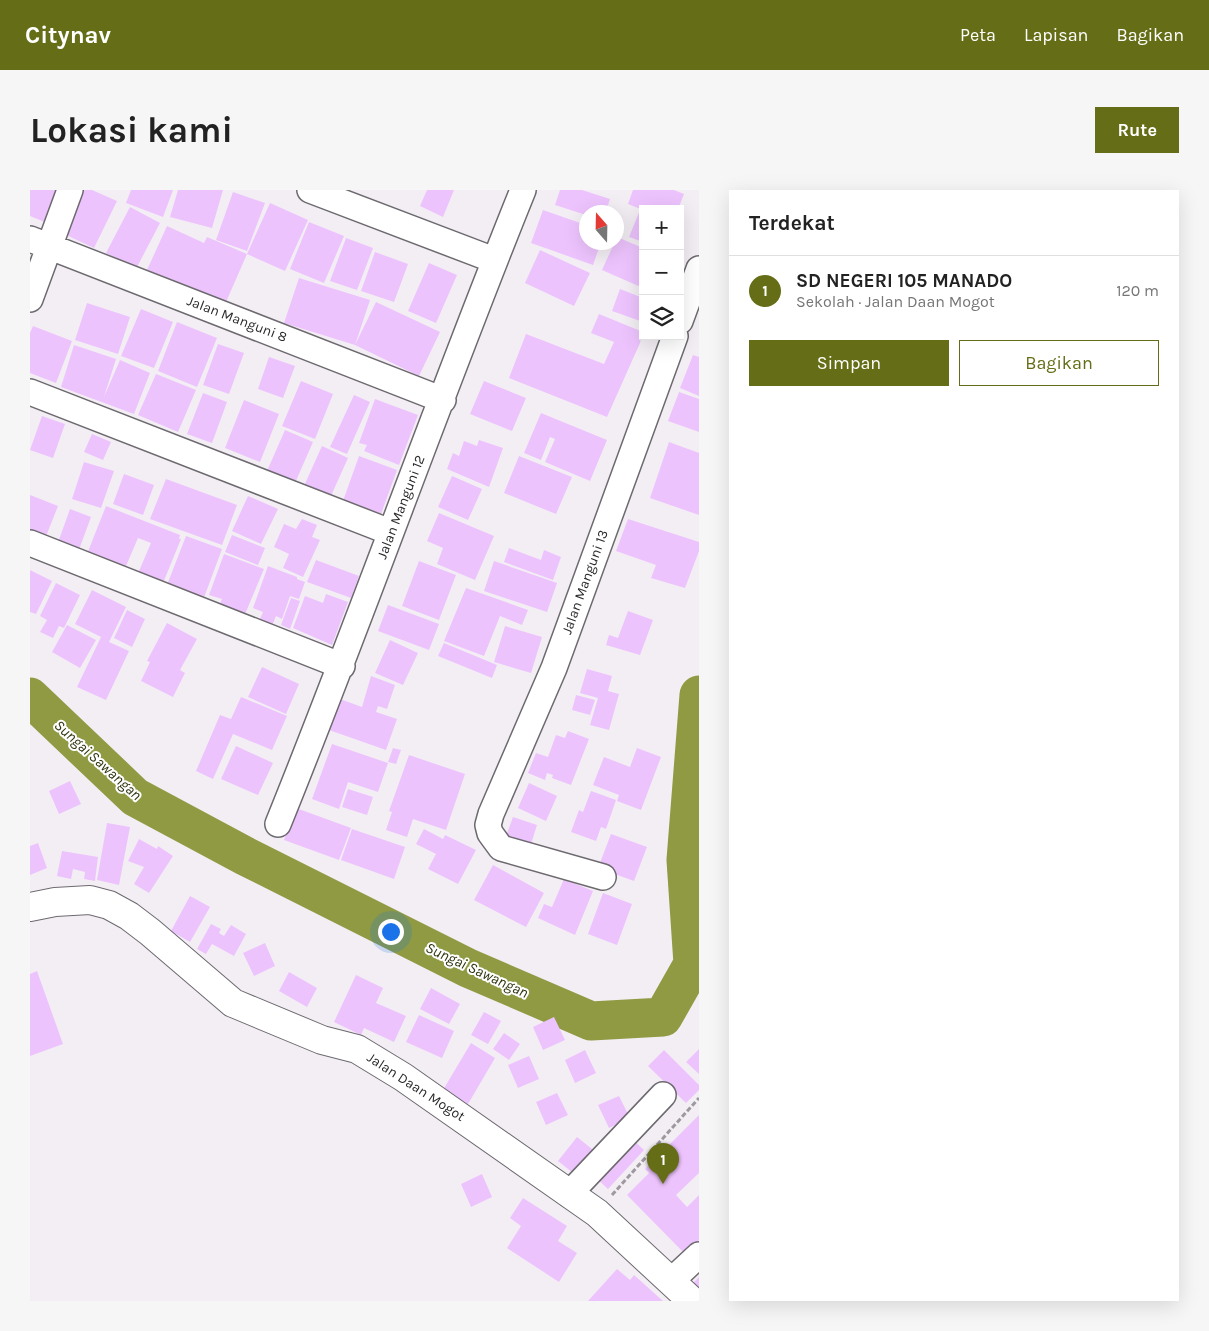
<!DOCTYPE html>
<html lang="id">
<head>
<meta charset="utf-8">
<style>
  body { margin:0; font-family:Karla,sans-serif; background:#f6f6f6; color:#222 }
  .controls { position:absolute; right:15px; top:15px; display:grid; overflow:hidden; border-radius:0px; box-shadow:0 5px 20px #0002 }
  .controls button { width:45px; height:45px; display:grid; place-items:center; padding:0; border:0; border-bottom:1px solid #e0e0e0; background:#fff; color:#222; font:25px sans-serif }
  .compass { position:absolute; left:549px; top:15px; width:45px; height:45px; border-radius:50%; background:#fff; box-shadow:0 5px 20px #0002; rotate:340deg }
  .you { position:absolute; left:360px; top:741px; width:18px; height:18px; margin:-12px; border:4px solid #fff; border-radius:50%; background:#1a73e8; box-shadow:0 0 0 8px #1a73e833 }
  .badge { display:grid; place-items:center; width:32px; height:32px; border-radius:50%; background:#656e16; color:#fff; font-size:16px; font-weight:700 }
  .pin { position:absolute; translate:-50% -41px; filter:drop-shadow(0 1px 2px #0008) }
  .pin::after { content:''; position:absolute; top:26px; width:18px; height:15px; background:inherit; clip-path:polygon(0 0,100% 0,50% 100%) }
  .list { margin:0; padding:0; list-style:none }
  h2 { display:flex; justify-content:space-between; align-items:center; height:65px; margin:0; padding:0 20px; font-size:21px }
  h2 small { font-size:16px; font-weight:400; color:#767676 }
  .list li { display:grid; grid-template-columns:32px 1fr auto; gap:15px; align-items:center; box-sizing:border-box; height:70px; padding:0 20px; border-top:1px solid #e0e0e0 }
  .list b { display:block; font-size:19px; white-space:nowrap }
  .list p { margin:0; font-size:16px; white-space:nowrap; color:#767676 }
  .list em { font-size:16px; font-style:normal; color:#767676 }
  .actions { display:flex; gap:10px; padding:15px 20px }
  .actions a { flex:1; padding:11px 0; border:1px solid #656e16; border-radius:0px; text-align:center; font-size:18px; color:#656e16 }
  .actions .main { background:#656e16; color:#fff }
  .icon { flex:none; width:28px; height:28px; fill:none; stroke:currentColor; stroke-width:2; stroke-linecap:round; stroke-linejoin:round }
  .map { position:relative; flex:none; width:669px; height:1111px; overflow:hidden; border-radius:0px }
  header { display:flex; align-items:center; gap:30px; box-sizing:border-box; height:70px; padding:0 25px; background:#656e16; color:#fff }
  header strong { font-size:24px }
  nav { display:flex; gap:28px; margin-inline-start:auto; font-size:18px }
  .intro { display:flex; align-items:center; justify-content:space-between; box-sizing:border-box; height:120px; padding:0 30px }
  h1 { margin:0; font-size:35px }
  .button { padding:12px 22px; border-radius:0px; background:#656e16; color:#fff; font-size:18px; font-weight:700 }
  main { display:flex; gap:30px; padding:0 30px }
  aside { flex:1; background:#fff; border-radius:0px; box-shadow:0 5px 20px #0002 }
  .map>svg:first-child { display:block }
  .lines { fill:none; stroke-linecap:round; stroke-linejoin:round }
  .river { stroke:#8f9a42; stroke-width:39 }
  .building { fill:#edc3fd }
  .street-casing { stroke:#6d6a6f; stroke-width:28 }
  .secondary-casing { stroke:#6d6a6f; stroke-width:30 }
  .path { stroke:#9d999e; stroke-width:3; stroke-dasharray:5 2.5; stroke-linecap:butt }
  .street { stroke:#fff; stroke-width:25 }
  .secondary { stroke:#fff; stroke-width:28 }
  .labels { text-anchor:middle; dominant-baseline:central; stroke-width:4; stroke-linejoin:round; paint-order:stroke }
  .street-label { font-size:14px; fill:#2b2a2c; stroke:#fff }
  .water-label { font-size:15px; font-style:italic; fill:#30350f; stroke:#fff }
</style>
</head>
<body>
<header>
<strong>Citynav</strong>
<nav><a>Peta</a><a>Lapisan</a><a>Bagikan</a></nav>
</header>
<div class="intro"><h1>Lokasi kami</h1><a class="button">Rute</a></div>
<main>
<div class="map">
<svg width="669" height="1111" viewBox="0 0 669 1111">
  <rect width="100%" height="100%" fill="#f3eef4"/>
  <g class="lines">
    <path class="river" d="M0,507l105,100 110,59 223,112 123,53 72,-4 30,-53 -7,-104 13,-165"/>
  </g>
  <path class="building" d="M0,0h30l-13,33 -17,-7z
    M53,0h9l25,11 -23,47 -32,-15z
    M101,0h42l-10,27 -37,-14z
    M148,0h45l-11,38 -42,-11z
    M397,0h27l-11,27 -23,-11z
    M530,0h22l28,9 -4,13h-20v3l-31,-10z
    M603,0h41l10,4 -6,15 -35,1 -15,-6z
    M203,2l32,11 -18,48 -31,-11z
    M240,13l38,17 -23,51 -38,-17z
    M100,17l30,16 -24,46 -30,-16z
    M513,20l43,15v17h15l-8,23 -62,-22z
    M610,20l3,1v31l-14,-5z
    M279,32l35,14 -20,47 -34,-14z
    M137,36l37,17 3,-6 40,17 -21,48 -79,-32z
    M587,47l26,11v40l-41,-18z
    M316,48l27,10 -16,42 -27,-9z
    M510,60l50,23 -16,33 -49,-23z
    M345,62l33,12 -14,38 -33,-11z
    M399,73l28,12 -21,48 -28,-12z
    M269,88l71,22 -15,45 21,-43 64,30 -21,44 -64,-31 -71,-22z
    M590,99l23,9v24l-31,-11z
    M57,113l43,14 -12,37 -43,-14z
    M111,119l32,13 -19,46 -33,-12z
    M569,124l44,18 -3,11 -33,74 -98,-39 17,-44 78,30 10,-22 -23,-9z
    M147,132l40,16 -20,49 -39,-16z
    M3,136l39,15 -16,42 -26,-10v-40z
    M188,154l26,9 -15,41 -26,-9z
    M44,155l42,14 -12,38 16,-37 30,13 -16,41 -73,-27z
    M663,165l6,2v39l-19,-8z
    M239,167l26,9 -12,32 -25,-9z
    M126,184l40,16 -18,42 -40,-17z
    M271,191l32,13 -18,45 -33,-13z
    M454,191l42,17 -14,33 -42,-17z
    M649,202l20,7v33l-31,-11z
    M173,203l24,9 -15,41 -25,-9z
    M324,205l16,7 -23,52 -17,-7z
    M345,209l43,16 -19,50 -35,-14 3,-6 -8,-2z
    M214,210l35,14 -19,48 -35,-14z
    M511,223l66,27 -17,41 -45,-19 10,-23 -5,-2 -9,23 -17,-7z
    M12,226l23,8 -12,34 -23,-8z
    M255,240l28,12 -18,41 -28,-12z
    M62,244l19,8 -8,18 -19,-8z
    M449,250l24,8 -14,39 -42,-18 6,-16 6,3 5,-15 13,5z
    M639,252l30,11v62l-49,-17z
    M292,256l26,12 -18,40 -26,-12z
    M329,266l38,14 -16,44 -38,-13z
    M489,266l53,21 -16,37 -52,-21z
    M54,272l30,9 -13,37 -29,-9z
    M94,284l30,11 -11,30 -30,-11z
    M422,286l30,13 -14,31 -30,-13z
    M136,289l71,26 -15,40 -72,-26z
    M0,305l28,11 -15,38 -13,-5z
    M218,306l30,13 -17,35 -29,-13z
    M76,316l74,29 -1,4h2l-20,49 -25,-10 15,-35 -13,-5 -12,28 -39,-12z
    M40,319l21,8 -14,38 -21,-7z
    M409,323l55,23 -19,44 -38,-16 6,-16 -16,-7z
    M272,329l15,6 -5,12 8,3 -17,37 -20,-9 6,-14 -15,-7 10,-23 12,5z
    M598,329l71,23v9l-14,37 -34,-10 5,-13 -40,-14z
    M202,345l33,13 -7,17 -33,-13z
    M156,346l36,13 -20,54 -37,-13z
    M479,358l32,12 3,-10 17,7 -8,23 -49,-18z
    M194,364l40,15 -21,50 -25,-10 4,-10 -13,-4z
    M286,370l43,16 -8,22 -44,-16z
    M389,371l37,14 -17,45 -37,-14z
    M464,371l63,22 -10,29 -63,-21z
    M238,376l29,11v2l8,3 -6,17 -9,-3 -8,23 -6,-3 -6,15 -13,-5 6,-14 -10,-4z
    M0,380l22,11 -16,33 -6,-2z
    M26,393l24,12 -16,33 -5,-2 -6,12 -13,-6 7,-12 -7,-4z
    M436,398l62,22 -6,15 -22,-9 -16,40 -40,-15z
    M62,400l34,17 -17,35 20,9 -23,49 -29,-13 24,-50 -26,-13z
    M296,404l22,8 -16,43 -39,-17 12,-32 18,7z
    M261,408l9,3 -10,28 -9,-4z
    M358,415l51,19 -10,26 -51,-19z
    M97,420l18,9 -13,28 -18,-9z
    M598,421l25,9 -13,35 -34,-10 3,-10 9,3z
    M137,433l30,16 -17,31 5,3 -12,24 -32,-16 9,-19 -3,-1z
    M37,435l29,15 -16,28 -28,-16z
    M475,436l37,11 -11,36 -37,-11z
    M360,450l28,13 -15,32 -28,-12z
    M414,453l53,22 -5,13 -54,-22z
    M232,477l37,17 -13,30 -38,-17z
    M557,479l25,7 -4,15 11,3 -10,36 -19,-5 8,-27 -18,-5z
    M341,486l24,9 -8,24 -9,-3 -2,6 21,7 -11,31 -57,-20 11,-31 22,8z
    M546,505l19,5 -5,15 -18,-5z
    M211,507l46,19 -15,34 -39,-16 -20,45 -17,-8 24,-56 11,4z
    M538,541l21,8 -18,46 -19,-7 1,-3 -6,-2 -2,7 -17,-7 8,-20 12,4 8,-22 9,3z
    M302,554l56,19 -10,29 -30,-10 -9,27 -27,-10z
    M206,556l37,17 -15,32 -37,-16z
    M363,558l8,2 -5,14 -8,-2z
    M607,558l24,9 -20,53 -24,-9 2,-6 -26,-10 11,-28 26,10z
    M379,565l56,19 -19,56 -33,-11 -6,18 -21,-7 6,-18 -3,-1z
    M40,591l11,23 -22,10 -10,-23z
    M499,593l28,13 -11,25 -28,-13z
    M318,599l25,8 -6,18 -25,-8z
    M561,601l25,9 -10,29 -5,-2 -5,14 -25,-9 8,-22 4,2z
    M266,618l55,20 -12,32 -55,-20z
    M483,627l24,8 -6,19 -25,-8z
    M77,633l23,4 -11,58 -22,-5z
    M322,639l53,18 -11,32 -53,-19z
    M394,639l19,10 2,-4 31,15 -18,34 -30,-15 8,-15 -20,-10z
    M581,644l36,13 -13,34 -36,-13z
    M109,649l18,10 1,-3 15,10 -24,37 -15,-9 10,-17 -16,-6z
    M8,653l9,25 -17,7v-29z
    M32,661l36,6 -3,24 -11,-2 1,-7 -12,-3 -2,10 -14,-3z
    M463,675l51,28 -18,34 -52,-27z
    M534,689l29,12 -18,44 -37,-17 6,-14 8,3z
    M573,703l29,11 -15,41 -29,-11z
    M160,706l20,11 -20,35 -19,-11z
    M181,734l10,5 -2,4 5,3 7,-11 15,9 -12,22 -22,-12 -6,10 -9,-5z
    M235,753l10,23 -21,10 -11,-23z
    M7,781l26,73 -33,12v-82z
    M259,782l28,16 -10,19 -28,-16z
    M326,785l27,13 -7,15 30,13 -12,26 -30,-14 -3,7 -27,-13z
    M401,798l29,16 -11,20 -29,-15z
    M454,822l17,9 -13,23 -17,-9z
    M389,825l35,16 -12,27 -36,-16z
    M524,827l11,23 -22,10 -10,-23z
    M474,843l16,11 -11,16 -16,-11z
    M441,853l24,15 -27,46 -25,-14z
    M669,859v25l-13,-12z
    M555,860l11,23 -21,10 -10,-23z
    M634,860l35,35v5l-13,13 -38,-37z
    M499,866l10,23 -21,9 -10,-23z
    M527,903l11,22 -22,10 -10,-23z
    M589,906l11,22 -21,10 -11,-23z
    M669,925v58l-23,22 11,12 12,-12v45l-14,14 -58,-59 22,-22 -4,-4z
    M599,946l15,14 -36,39 -15,-14z
    M547,947l20,16 -19,24 -20,-16z
    M452,984l10,23 -21,10 -10,-23z
    M493,1008l44,28 -9,15 19,12 -18,29 -52,-34 14,-22 -11,-8z
    M587,1079l13,11 4,-5 29,26h-75z
    M669,1087v22l-11,-11z"/>
  <g class="lines">
    <g class="street-casing">
      <path id="street" d="M280,0l184,70
        M0,49l413,161
        M0,109l40,-109
        M650,131l19,-52
        M0,202l360,140
        M0,353l312,123
        M248,634c85,-210 160,-424 245,-634
        M573,687l-102,-29 -11,-15 -2,-8 3,-11 63,-146 121,-332
        M539,1004l94,-99
        M641,1091l28,-26"/>
    </g>
    <g class="secondary-casing">
      <path id="secondary" d="M0,717l25,-5 35,-2 19,5 20,11 21,16 83,71 89,37 35,9 46,28 194,136 95,88"/>
    </g>
    <path class="path" d="M582,1005l87,-97"/>
    <use href="#street" class="street"/>
    <use href="#secondary" class="secondary"/>
  </g>
  <g class="labels">
    <g class="street-label">
      <text transform="translate(207 129) rotate(21)">Jalan Manguni 8</text>
      <text transform="translate(371 317) rotate(-69)">Jalan Manguni 12</text>
      <text transform="translate(555 392) rotate(-70)">Jalan Manguni 13</text>
      <text transform="translate(386 897) rotate(33)">Jalan Daan Mogot</text>
    </g>
    <g class="water-label">
      <text transform="translate(68 570) rotate(42)">Sungai Sawangan</text>
      <text transform="translate(447 780) rotate(25)">Sungai Sawangan</text>
    </g>
  </g>
</svg>
<div class="controls">
<button>+</button>
<button>−</button>
<button><svg class="icon" aria-label="layers" viewBox="0 0 24 24"><path d="M12 4l9 5-9 5-9-5zM3 14l9 5 9-5"/></svg></button>
</div>
<svg class="compass" viewBox="-18 -18 36 36"><path d="M0-13l5 13h-10z" fill="#e53935"/><path d="M0 13l5-13h-10z" fill="#767676"/></svg>
<div class="you"></div>
<div class="pin badge" style="left:633px;top:994px">1</div>
</div>
<aside>
<h2>Terdekat<small></small></h2>
<ul class="list">
<li><span class="badge">1</span><div><b>SD NEGERI 105 MANADO</b><p>Sekolah · Jalan Daan Mogot</p></div><em>120 m</em></li>
</ul>
<div class="actions"><a class="main">Simpan</a><a>Bagikan</a></div>
</aside>
</main>
</body>
</html>
